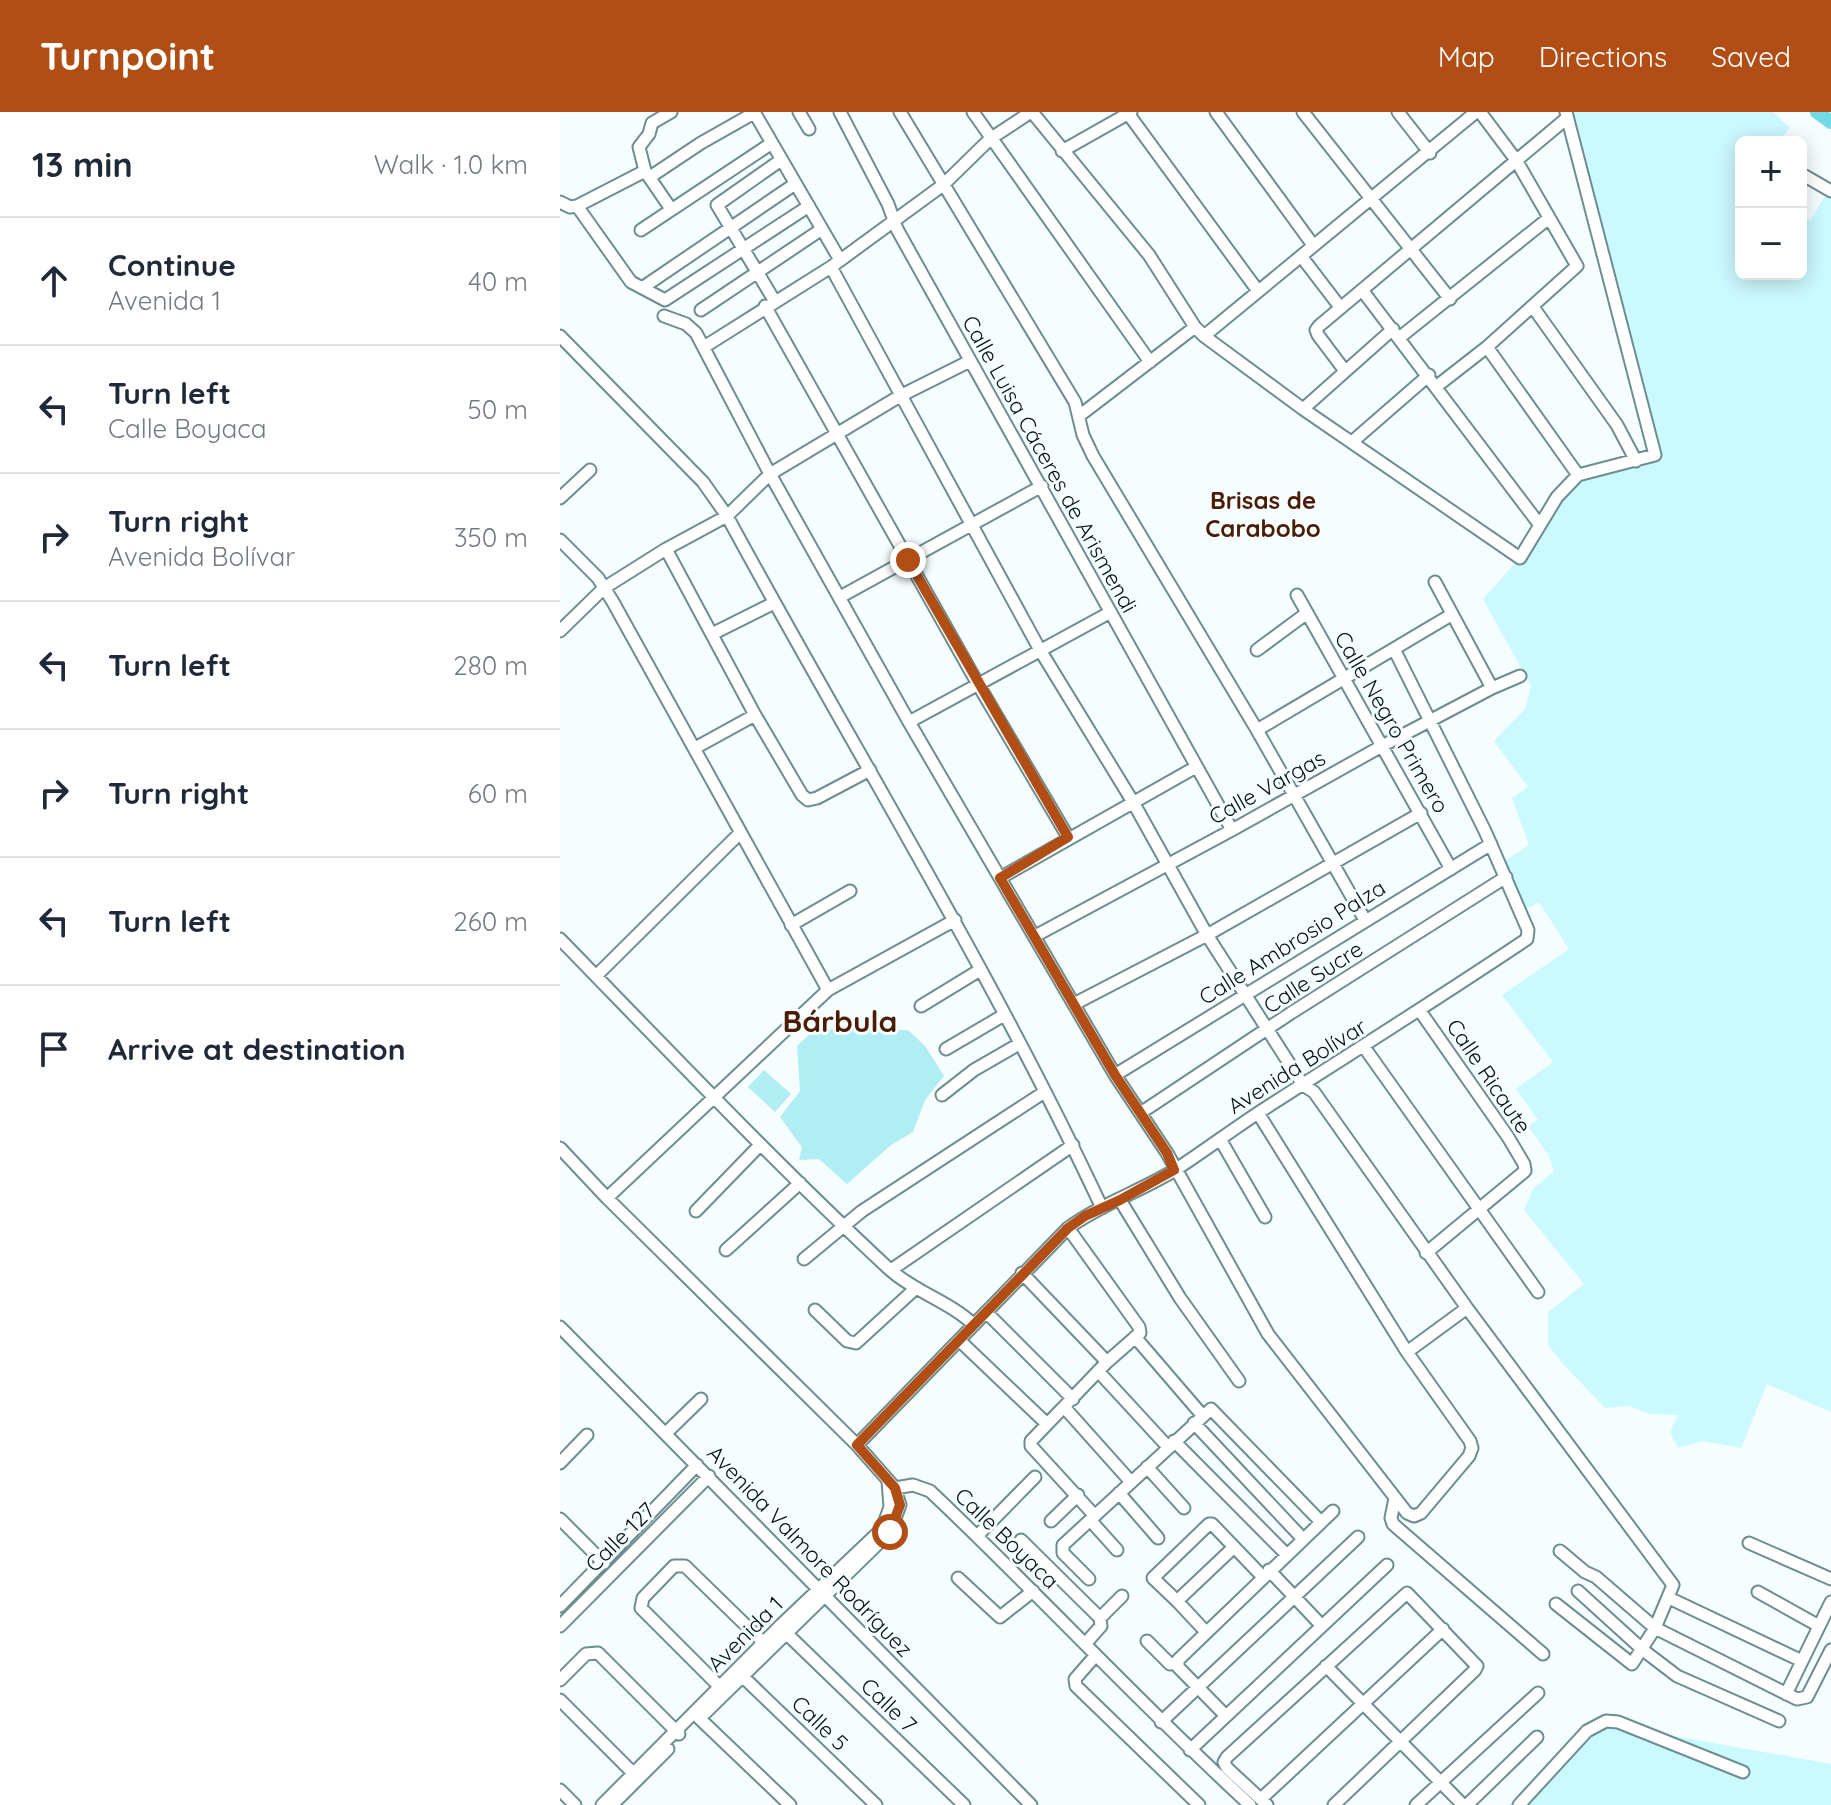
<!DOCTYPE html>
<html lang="en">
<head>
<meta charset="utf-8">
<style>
  body { margin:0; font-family:Quicksand,sans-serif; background:#f2f2f3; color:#1f2937 }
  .controls { position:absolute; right:24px; top:24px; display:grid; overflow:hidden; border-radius:12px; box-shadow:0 4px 20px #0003 }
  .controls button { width:72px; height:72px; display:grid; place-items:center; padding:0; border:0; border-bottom:2px solid #e0e1e3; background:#fff; color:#1f2937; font:40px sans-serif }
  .stop { position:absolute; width:24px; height:24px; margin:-18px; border:6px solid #b14e15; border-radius:50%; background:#fff }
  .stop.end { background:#b14e15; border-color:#fff; box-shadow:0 2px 8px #0008 }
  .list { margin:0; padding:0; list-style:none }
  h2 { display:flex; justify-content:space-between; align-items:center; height:104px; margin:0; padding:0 32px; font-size:34px }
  h2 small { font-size:26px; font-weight:400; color:#747a83 }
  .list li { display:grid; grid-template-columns:52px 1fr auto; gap:24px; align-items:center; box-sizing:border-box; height:128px; padding:0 32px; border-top:2px solid #e0e1e3 }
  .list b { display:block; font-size:30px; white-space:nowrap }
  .list p { margin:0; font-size:26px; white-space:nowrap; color:#747a83 }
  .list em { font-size:26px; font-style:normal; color:#747a83 }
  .icon { flex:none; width:44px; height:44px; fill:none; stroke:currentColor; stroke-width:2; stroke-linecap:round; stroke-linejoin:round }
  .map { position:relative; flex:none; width:1271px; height:1693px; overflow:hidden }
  header { display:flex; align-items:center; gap:48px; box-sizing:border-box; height:112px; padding:0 40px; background:#b14e15; color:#fff }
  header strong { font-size:38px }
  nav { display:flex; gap:44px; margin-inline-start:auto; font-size:28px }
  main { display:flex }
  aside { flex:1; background:#fff }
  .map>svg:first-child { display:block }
  .built { fill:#caf9ff }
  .green { fill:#b0edf5 }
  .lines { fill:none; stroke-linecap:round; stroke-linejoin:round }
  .river { stroke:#71dbe8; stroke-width:14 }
  .minor-casing { stroke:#6c8e93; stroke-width:15 }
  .minor { stroke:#fff; stroke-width:11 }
  .route { stroke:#b14e15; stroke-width:10 }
  .labels { text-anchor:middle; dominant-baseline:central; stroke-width:6; stroke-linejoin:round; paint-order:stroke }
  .street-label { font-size:22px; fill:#061315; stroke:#f6fdfe }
  .neighbourhood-label { font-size:24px; font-weight:bold; fill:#4b1c02; stroke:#f6fdfe }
  .district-label { font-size:30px; font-weight:bold; fill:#4b1c02; stroke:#f6fdfe }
</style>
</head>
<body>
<header>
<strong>Turnpoint</strong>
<nav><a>Map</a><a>Directions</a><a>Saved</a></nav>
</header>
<main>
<aside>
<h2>13 min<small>Walk · 1.0 km</small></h2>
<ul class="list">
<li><svg class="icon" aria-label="ahead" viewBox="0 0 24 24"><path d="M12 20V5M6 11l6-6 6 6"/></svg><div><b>Continue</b><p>Avenida 1</p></div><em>40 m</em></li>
<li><svg class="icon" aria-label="left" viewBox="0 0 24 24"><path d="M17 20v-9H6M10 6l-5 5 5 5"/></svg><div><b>Turn left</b><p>Calle Boyaca</p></div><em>50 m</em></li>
<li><svg class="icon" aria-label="right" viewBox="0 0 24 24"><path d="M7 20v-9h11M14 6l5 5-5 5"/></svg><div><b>Turn right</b><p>Avenida Bolívar</p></div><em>350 m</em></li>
<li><svg class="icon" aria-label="left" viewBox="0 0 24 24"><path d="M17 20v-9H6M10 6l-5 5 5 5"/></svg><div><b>Turn left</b></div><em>280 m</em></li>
<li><svg class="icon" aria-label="right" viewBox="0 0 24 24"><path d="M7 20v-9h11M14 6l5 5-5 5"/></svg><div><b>Turn right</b></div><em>60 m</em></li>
<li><svg class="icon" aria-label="left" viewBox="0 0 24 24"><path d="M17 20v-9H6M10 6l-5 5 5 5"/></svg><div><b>Turn left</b></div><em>260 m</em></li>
<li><svg class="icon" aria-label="arrive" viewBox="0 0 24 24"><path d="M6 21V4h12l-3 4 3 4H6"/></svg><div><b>Arrive at destination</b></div></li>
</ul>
</aside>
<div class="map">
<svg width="1271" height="1693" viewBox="0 0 1271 1693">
  <rect width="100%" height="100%" fill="#f6fdfe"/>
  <path class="built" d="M1005,0h208l17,16 -12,14h-37v132h60v-61l9,8 15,-25 6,3v1213l-64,-28 -26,64 -38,-7 -25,7 -8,-16 8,-17 -28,-1 -21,-8 -24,2 -40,-42 -17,-21v-33l36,-28 -60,-74 9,-21 21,-18 -6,-17 -20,-28 10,-6 -22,-31 37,-27 -51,-67 67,-46 -30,-47 -13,7 -23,-47 26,-17 -17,-47 16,-11 -34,-46 31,-32 6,-23 -48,-87 37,-41 19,-34 40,-46 78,-21z
    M1030,1609l241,43v41h-322z"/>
  <path class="green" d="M255,917l93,1 17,16 19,30 -19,24 -12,32 -22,13 -44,39 -28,-25 -20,1 3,-13 -22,-30 20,-26 -3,-45z
    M204,958l27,24 -16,18 -27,-25z"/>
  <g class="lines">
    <path class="river" d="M1257,0l14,10"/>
    <g class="minor-casing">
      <path id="minor" d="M194,0l86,148
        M239,0l10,17
        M280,0l48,92 9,25 335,601
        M340,0l175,290 8,33 10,21 164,274 108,190
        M413,0l177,250
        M472,0l117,143 46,72 9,9
        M567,0l131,179
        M656,0l97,133
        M743,0l147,187
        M838,0l32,41
        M916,0l-272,224 99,73 217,149 37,-61 21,-22 77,-20 -89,-343
        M502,39l69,-39
        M1245,64l26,15
        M90,65l51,-34 53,-30
        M0,90l10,5 7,-1 68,-35
        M17,94l54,76 34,18 144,-94
        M111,97l-26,-38 -6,-24 10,-13 3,-11 19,-11
        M81,118l131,-87
        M741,144l39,51
        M271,155l209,383 93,152 74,133 96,150 11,7 153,216 206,277 -18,43 -23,36 -76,-60
        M82,176l153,-104
        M802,178l177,234
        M214,188l-57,-95 64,-45
        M205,194l214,380 89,151
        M973,195l84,118 19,36
        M141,198l121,-81
        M104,204l22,8 10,9 74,141 139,248 206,353 52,78 101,181 139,179 7,3 7,-3 48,-57 3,-8 -2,-7 -63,-89 -149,-239
        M0,224l143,146 24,34c125,231 264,454 375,692
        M839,226l150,-120
        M144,235l127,-80 112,-82 47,-46 41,-27
        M927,235l91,128
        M785,259l-27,-36 -2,-5 3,-4 248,-208
        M877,274l50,-39 90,-81 -61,-106 -36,-48
        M743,297l90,-80
        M519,304l116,-89
        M792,330l77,-67
        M0,386l30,-28
        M0,428l38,38 15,24 215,388
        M106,437l89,166 47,80 6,5 9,-2 53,-28
        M875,470l57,106
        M737,483l154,274
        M280,485l202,-111
        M0,519l44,-43 62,-39 61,-33 43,-42 130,-78 70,-35
        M152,522l62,-31
        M697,538l50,-37
        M349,610l200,-109
        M697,618l194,-115
        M135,636l60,-33
        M440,766l196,-111
        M231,813l59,-34
        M475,824l197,-106 150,-84 110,-58 28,-12
        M0,827c108,111 215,224 328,329 26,24 61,33 86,57
        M36,864l143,-142
        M514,892l133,-69 214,-122
        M361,894l59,-36
        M860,899l88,126 16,27 1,7 -99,82
        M804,935l174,245
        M386,937l58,-34
        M555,963l376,-231
        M382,983l32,-25 45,-26
        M582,1000l149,-99 215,-136
        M660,1027l45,78
        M0,1036l47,50 250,247 38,43 18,-3 17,6c109,103 210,213 320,314
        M47,1086l221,-208 127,-70
        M560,1088l60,98 59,83
        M136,1099l64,-66
        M508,1116l71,99 1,6 -33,29 -76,79v5l64,70
        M166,1138l74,-67
        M244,1147l58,-48 181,-118
        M331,1158l182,-125
        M462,1161l85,89
        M255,1198l32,31 9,2 60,-55
        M426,1200l87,87
        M0,1215l471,478
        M575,1225l67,78
        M400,1229l87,83
        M847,1240l60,-44
        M538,1259l70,76
        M504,1295l67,75
        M634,1311l109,116
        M106,1321l35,-34
        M614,1329l112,113
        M297,1333l211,-217c33,-24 73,-37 107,-58 29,-19 57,-40 86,-59 89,-57 178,-113 266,-172l1,-9 -43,-99 -91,-182
        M0,1351l27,-28
        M587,1355l37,41
        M559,1381l39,45
        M835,1386l-4,20 2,6 150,130
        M0,1407l44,44
        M530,1408l27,30
        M491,1409l27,-26
        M417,1424l58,-59
        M461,1428l79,78 1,8 -16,18
        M1189,1431l82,36
        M674,1435l-57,54 -24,-23 56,-54h3l51,53
        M1000,1439l25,21 11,5 59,51 142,71 10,-2 24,-47
        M709,1458l53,56
        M398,1466l42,39 33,-26
        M529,1467l-26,-26v-8l148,-136 110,113
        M1018,1479l65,59 34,26 102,45
        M1198,1480l61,34
        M1109,1486l133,63
        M617,1489l29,31
        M0,1494l137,-141
        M540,1506l22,-22
        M0,1514l149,-150
        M226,1521l178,172
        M587,1529l23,23 6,-1
        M536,1543l-21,24 1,7 123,119
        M766,1554l137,139
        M177,1559l139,134
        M0,1568l26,-26 12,-1 81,81
        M165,1580l-84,-84 2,-10 31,-32h11l79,77
        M1226,1582l45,-92
        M0,1588l78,78
        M666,1604l-48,-49v-7l155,-149
        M141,1605l189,-185 10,-27 -5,-17
        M139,1606l91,87
        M601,1610l197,-185
        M630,1638l197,-185
        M0,1678l15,15
        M701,1687l182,-170
        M42,1693l179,-180 101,-96 8,-22 -2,-26
        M52,1693l56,-56
        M707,1693l-40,-37 -3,-6 3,-5 180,-164 70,73 -2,4 -141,135
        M856,1693l122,-112
        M907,1693l70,-68
        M959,1693l68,-74 19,-10 12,1 125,50"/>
    </g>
    <use href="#minor" class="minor"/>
  </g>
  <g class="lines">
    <path class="route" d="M330,1420l10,-27 -5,-17 -38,-43 211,-217 17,-12 35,-16 54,-30 -7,-17 -52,-78 -115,-197 68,-41 -160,-277"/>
  </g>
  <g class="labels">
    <g class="street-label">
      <text transform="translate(490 352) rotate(61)">Calle Luisa Cáceres de Arismendi</text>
      <text transform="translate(832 610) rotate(60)">Calle Negro Primero</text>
      <text transform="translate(707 675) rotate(-29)">Calle Vargas</text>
      <text transform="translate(732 830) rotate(-32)">Calle Ambrosio Palza</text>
      <text transform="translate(753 865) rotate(-33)">Calle Sucre</text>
      <text transform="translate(737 954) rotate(-32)">Avenida Bolívar</text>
      <text transform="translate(929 964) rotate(56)">Calle Ricaute</text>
      <text transform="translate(60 1425) rotate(-45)">Calle 127</text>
      <text transform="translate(447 1426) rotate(44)">Calle Boyaca</text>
      <text transform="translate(250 1439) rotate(46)">Avenida Valmore Rodríguez</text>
      <text transform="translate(185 1522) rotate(-45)">Avenida 1</text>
      <text transform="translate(329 1593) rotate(44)">Calle 7</text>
      <text transform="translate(260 1611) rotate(44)">Calle 5</text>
    </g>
    <g class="neighbourhood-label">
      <text x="703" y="388">Brisas de<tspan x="703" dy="28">Carabobo</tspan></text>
    </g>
    <g class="district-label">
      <text x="280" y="909">Bárbula</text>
    </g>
  </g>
</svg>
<div class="controls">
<button>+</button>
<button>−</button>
</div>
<div class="stop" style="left:330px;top:1420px"></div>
<div class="stop end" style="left:348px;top:448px"></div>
</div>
</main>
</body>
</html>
